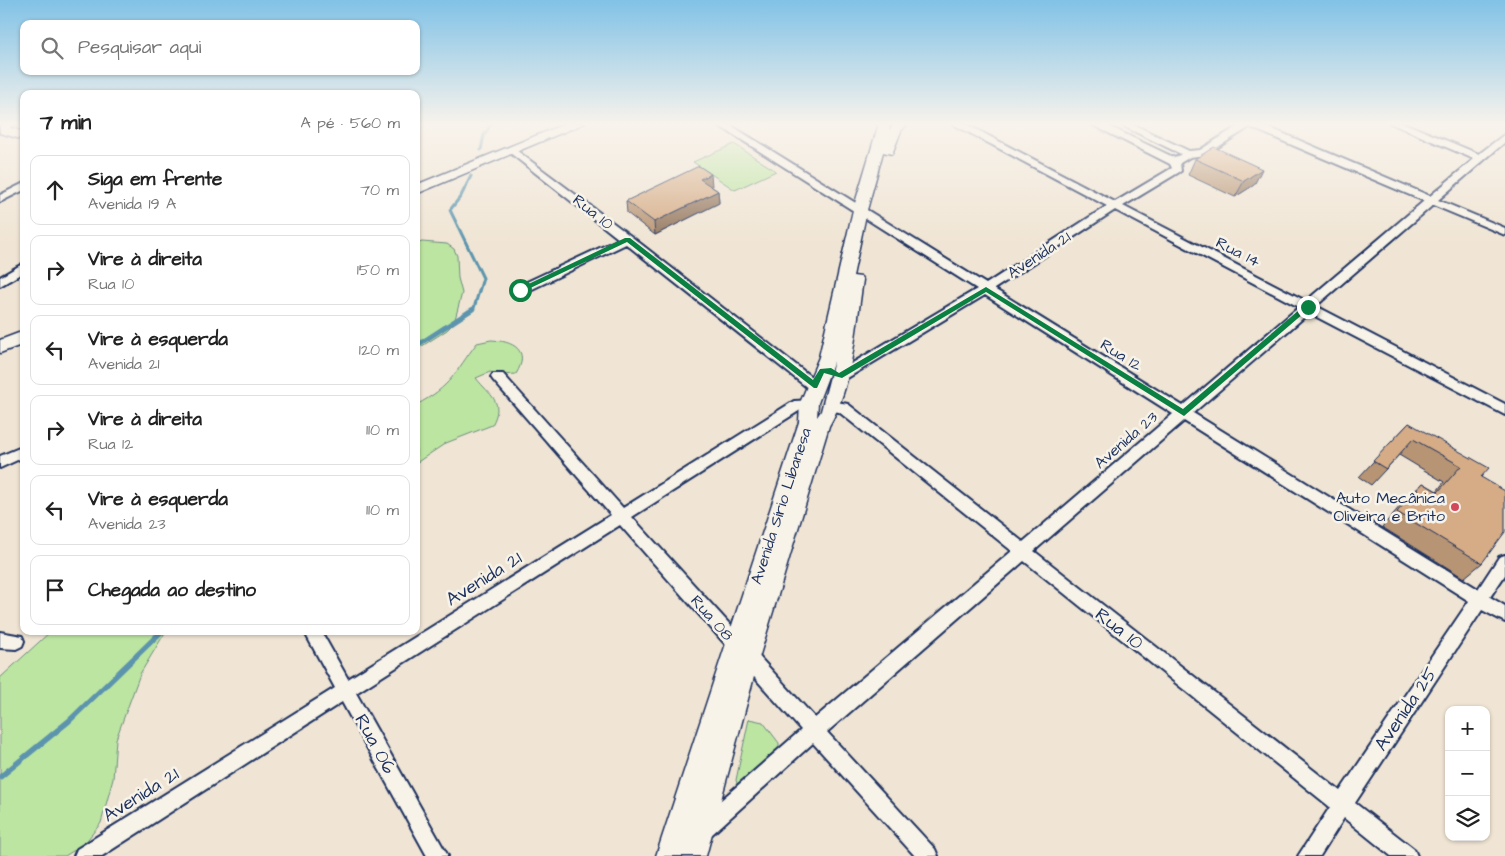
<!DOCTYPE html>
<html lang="pt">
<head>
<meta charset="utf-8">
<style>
  body { margin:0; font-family:"Architects Daughter",sans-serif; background:#f6f6f6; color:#222 }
  .controls { position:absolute; right:15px; bottom:15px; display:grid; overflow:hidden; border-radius:10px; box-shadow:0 1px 4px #0004 }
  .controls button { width:45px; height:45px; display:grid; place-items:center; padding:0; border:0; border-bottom:1px solid #e0e0e0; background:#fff; color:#222; font:25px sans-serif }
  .stop { position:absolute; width:15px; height:15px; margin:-11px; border:4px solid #0b8043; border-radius:50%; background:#fff }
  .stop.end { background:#0b8043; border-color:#fff; box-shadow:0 1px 5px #0008 }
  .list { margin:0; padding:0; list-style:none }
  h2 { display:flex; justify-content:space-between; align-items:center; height:65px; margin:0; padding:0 20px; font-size:21px }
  h2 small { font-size:16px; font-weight:400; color:#767676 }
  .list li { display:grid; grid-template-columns:32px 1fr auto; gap:15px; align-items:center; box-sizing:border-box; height:70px; margin:0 10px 10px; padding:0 10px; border:1px solid #e0e0e0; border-radius:10px }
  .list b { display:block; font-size:19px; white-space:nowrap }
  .list p { margin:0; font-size:16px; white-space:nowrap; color:#767676 }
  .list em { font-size:16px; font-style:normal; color:#767676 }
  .icon { flex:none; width:28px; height:28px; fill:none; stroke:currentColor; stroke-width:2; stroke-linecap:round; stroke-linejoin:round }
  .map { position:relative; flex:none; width:1505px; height:856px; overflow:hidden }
  .search { position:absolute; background:#fff; box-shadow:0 1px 4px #0004; left:20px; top:20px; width:400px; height:55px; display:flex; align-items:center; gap:12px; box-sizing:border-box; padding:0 18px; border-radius:10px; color:#767676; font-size:19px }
  .panel { position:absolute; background:#fff; box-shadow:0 1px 4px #0004; left:20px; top:90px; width:400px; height:545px; border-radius:10px }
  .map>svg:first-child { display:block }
  .green { fill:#bce5a1; stroke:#6c8a80 }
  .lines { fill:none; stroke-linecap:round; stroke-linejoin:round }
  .stream-far2 { stroke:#5c94ae; stroke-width:3 }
  .stream-far1 { stroke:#5c94ae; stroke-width:4.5 }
  .stream { stroke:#5c94ae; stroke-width:5.5 }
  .minor-casing { stroke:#1b2f5e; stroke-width:4 }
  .tertiary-casing { stroke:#1b2f5e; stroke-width:3 }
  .secondary-casing { stroke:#1b2f5e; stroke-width:3 }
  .minor { fill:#f7f3e8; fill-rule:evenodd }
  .tertiary { fill:#f7f3e8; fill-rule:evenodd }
  .secondary { fill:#f7f3e8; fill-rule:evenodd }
  .wall { fill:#b79473; stroke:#1b2f5e }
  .shaded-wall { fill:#95785e; stroke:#1b2f5e }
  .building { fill:#d5ac86; stroke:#1b2f5e }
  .route { fill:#0b8043 }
  .poi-dot { fill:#d1495b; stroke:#f7f3e8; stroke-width:2 }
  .labels { text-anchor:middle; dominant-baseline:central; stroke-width:5; stroke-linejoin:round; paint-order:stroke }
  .street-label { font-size:16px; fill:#1b2f5e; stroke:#f7f3e8 }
  .poi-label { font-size:16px; fill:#1b2f5e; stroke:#f7f3e8; text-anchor:end }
  .near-street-label { font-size:19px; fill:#1b2f5e; stroke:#f7f3e8 }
</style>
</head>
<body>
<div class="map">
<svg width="1505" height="856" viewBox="0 0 1505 856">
  <rect width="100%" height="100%" fill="#f0e5d4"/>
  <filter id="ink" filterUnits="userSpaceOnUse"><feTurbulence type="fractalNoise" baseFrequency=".02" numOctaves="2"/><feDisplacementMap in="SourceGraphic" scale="10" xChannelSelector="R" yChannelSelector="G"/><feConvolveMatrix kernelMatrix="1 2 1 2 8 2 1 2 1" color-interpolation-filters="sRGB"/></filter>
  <g filter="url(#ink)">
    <path class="green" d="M734,144l42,27 -41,19 -42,-28z
      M422,242l25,2 7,5 3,7 1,22 4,15 -8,30 -7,7 -31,20v-106z
      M491,340c22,1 40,10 25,34l-13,1 -13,-3 -14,6c14,18 29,23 16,47l-46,18 -30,20v-58c36,-19 38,-32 61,-62z
      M51,631h115l-26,43 -24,65 -3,40 -12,44 -17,21 -19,12h-65v-178z
      M749,719l14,3 16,21v7l-42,34 -1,-4z"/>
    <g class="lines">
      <path class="stream-far2" d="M481,150l3,-15 8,-12
        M471,310l3,-2 9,-30 -33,-68 11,-14 10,-20"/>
      <path class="stream-far1" d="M416,346l57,-37"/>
      <path class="stream" d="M0,777l69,-56 93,-90"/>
      <g class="minor-casing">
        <path id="minor" d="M5,123h13l-18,10v-7z
          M715,123h12l259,161 121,-78 -156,-83h13l151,79 57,-34 -2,-4 -81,-41h13l73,35 6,-4 -64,-31h13l59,28 11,-1 43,-27h15l172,73 44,-37 -84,-36h14l75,31 26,-20v8l-67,58 67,28v7l-72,-30 -117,101 189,98v11l-196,-102 -116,100 285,176 21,-32 6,-2v20l-15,22 15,9v16l-23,-12 -127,193 59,46 3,7h-26l-47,-38 -24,38h-22l32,-49 -306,-246 -197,171 108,117 3,7h-23l-102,-113 -103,93 -7,3 -7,-3 -3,-7 3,-7 105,-92 -181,-205 -264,168 92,163h-21l-85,-154 -240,154h-28l3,-7 258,-161 -31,-57h17l27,48 263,-164 -118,-135 -2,-3 2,-3h10l120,134 171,-107 20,-1 2,3 -2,3 -12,3 -170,108 183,201 197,-167 -173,-139 -13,-2 -2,-4 2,-4 5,-1 17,3 175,138 150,-128 -188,-119 -141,85h-10l-2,-3 2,-3 143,-85zM1250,127l174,74 -118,100 -183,-95 58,-35 -1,-8 10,-6 15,-2zM1115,210l184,97 -116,99 -189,-117zM1184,421l285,180 -129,190 -306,-240z
          M512,147l120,90 187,146 2,3 -2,3h-10l-183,-145 -102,49h-8l-2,-3 2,-3 103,-48 -110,-87 -2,-2z
          M24,183v7l-24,12v-7z
          M24,263v9l-24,14v-9z
          M24,446v11l-24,11v-12z
          M0,632l22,4 2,5 -2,5 -6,3 -16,-1z"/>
      </g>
      <g class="tertiary-casing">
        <path id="tertiary" d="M879,123h12l-2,7 6,-7h13l-7,8 -9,23 -9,-2 -16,58 -14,66 8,1 2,3c-7,45 -10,106 -34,146l-70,232 -53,198h-50l143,-434 1,-19 19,-46 34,-147zM834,361l-13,50 -4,6 1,-14z
          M0,125l24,7v8l-24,-7z"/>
      </g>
      <g class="secondary-casing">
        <path id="secondary" d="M567,123h18l-169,71v-9z
          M24,331v13l-24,9v-13z"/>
      </g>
      <use href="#minor" class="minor"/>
      <use href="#tertiary" class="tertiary"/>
      <use href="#secondary" class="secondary"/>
    </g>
    <path class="wall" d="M1195,159l67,10 -8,16 -19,12 -47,-22z
      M711,186l7,5 1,12 -64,32 -28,-22 -1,-12z
      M1409,423l72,54 1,86 -18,15 -82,-51 25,-29 16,-15 14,8 7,-9 -45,-27 -28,30 -12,-8z"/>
    <path class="shaded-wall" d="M1262,169l-8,16 -19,12 9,-16z
      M711,174l1,12 -11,5 -1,-12z
      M718,191l1,12 -64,32 -1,-13z"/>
    <path class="building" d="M1214,147l48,22 -18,12 -49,-22z
      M699,166l12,8 -11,5 18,12 -64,31 -28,-21z
      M1409,423l80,45 -8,9 24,14v41l-23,31 -85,-51 26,-29 15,9 23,-26 -48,-27 -27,30 -13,-8z"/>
  </g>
  <linearGradient id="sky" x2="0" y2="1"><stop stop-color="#81c2e6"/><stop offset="0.51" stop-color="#f8f3ec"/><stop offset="1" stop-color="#f8f3ec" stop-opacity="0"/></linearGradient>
  <rect width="1505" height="243" fill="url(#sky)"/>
  <path class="route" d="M625,238h5l183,142 7,-11 11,-1 8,5 147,-86 197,122 122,-104 6,2 -127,109 -198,-124 -144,86 -18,-5 -7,15h-3l-187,-146 -105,50 -6,-2z"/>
  <circle class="poi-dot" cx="1455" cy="507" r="5"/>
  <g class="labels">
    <g class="street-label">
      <text transform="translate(593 212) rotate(38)">Rua 10</text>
      <text transform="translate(1238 252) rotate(27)">Rua 14</text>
      <text transform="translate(1039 255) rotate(-33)">Avenida 21</text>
      <text transform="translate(1121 355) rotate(32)">Rua 12</text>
      <text transform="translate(1126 440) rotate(-41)">Avenida 23</text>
      <text transform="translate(781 506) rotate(-72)">Avenida Sírio Libanesa</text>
      <text transform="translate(712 618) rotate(48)">Rua 08</text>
    </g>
    <g class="poi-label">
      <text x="1445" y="498">Auto Mecânica<tspan x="1445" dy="18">Oliveira e Brito</tspan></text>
    </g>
    <g class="near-street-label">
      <text transform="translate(484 579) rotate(-32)">Avenida 21</text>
      <text transform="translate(1119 629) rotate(38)">Rua 10</text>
      <text transform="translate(1406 709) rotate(-56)">Avenida 25</text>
      <text transform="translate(375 744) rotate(61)">Rua 06</text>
      <text transform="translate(141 795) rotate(-32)">Avenida 21</text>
    </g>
  </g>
</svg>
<div class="controls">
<button>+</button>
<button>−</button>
<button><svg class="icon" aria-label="layers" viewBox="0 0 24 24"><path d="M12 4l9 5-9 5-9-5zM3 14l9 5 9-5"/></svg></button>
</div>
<div class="stop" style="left:520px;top:290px"></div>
<div class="stop end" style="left:1308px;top:307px"></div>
<div class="search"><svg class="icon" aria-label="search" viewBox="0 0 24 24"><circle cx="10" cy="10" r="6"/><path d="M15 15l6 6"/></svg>Pesquisar aqui</div>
<section class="panel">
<h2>7 min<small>A pé · 560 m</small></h2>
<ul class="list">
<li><svg class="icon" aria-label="ahead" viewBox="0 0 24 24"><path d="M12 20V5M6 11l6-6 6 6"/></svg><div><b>Siga em frente</b><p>Avenida 19 A</p></div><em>70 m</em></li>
<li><svg class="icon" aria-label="right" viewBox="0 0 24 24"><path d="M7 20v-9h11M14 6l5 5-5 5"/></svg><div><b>Vire à direita</b><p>Rua 10</p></div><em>150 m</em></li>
<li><svg class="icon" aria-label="left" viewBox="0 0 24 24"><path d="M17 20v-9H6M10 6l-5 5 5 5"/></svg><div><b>Vire à esquerda</b><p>Avenida 21</p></div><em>120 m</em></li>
<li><svg class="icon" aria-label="right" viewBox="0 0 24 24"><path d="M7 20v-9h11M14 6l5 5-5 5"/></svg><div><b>Vire à direita</b><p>Rua 12</p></div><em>110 m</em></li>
<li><svg class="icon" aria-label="left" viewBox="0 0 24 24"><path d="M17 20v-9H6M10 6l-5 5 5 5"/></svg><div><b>Vire à esquerda</b><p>Avenida 23</p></div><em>110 m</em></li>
<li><svg class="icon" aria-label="arrive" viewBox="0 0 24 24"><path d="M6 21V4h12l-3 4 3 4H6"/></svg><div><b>Chegada ao destino</b></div></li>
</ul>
</section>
</div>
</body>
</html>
